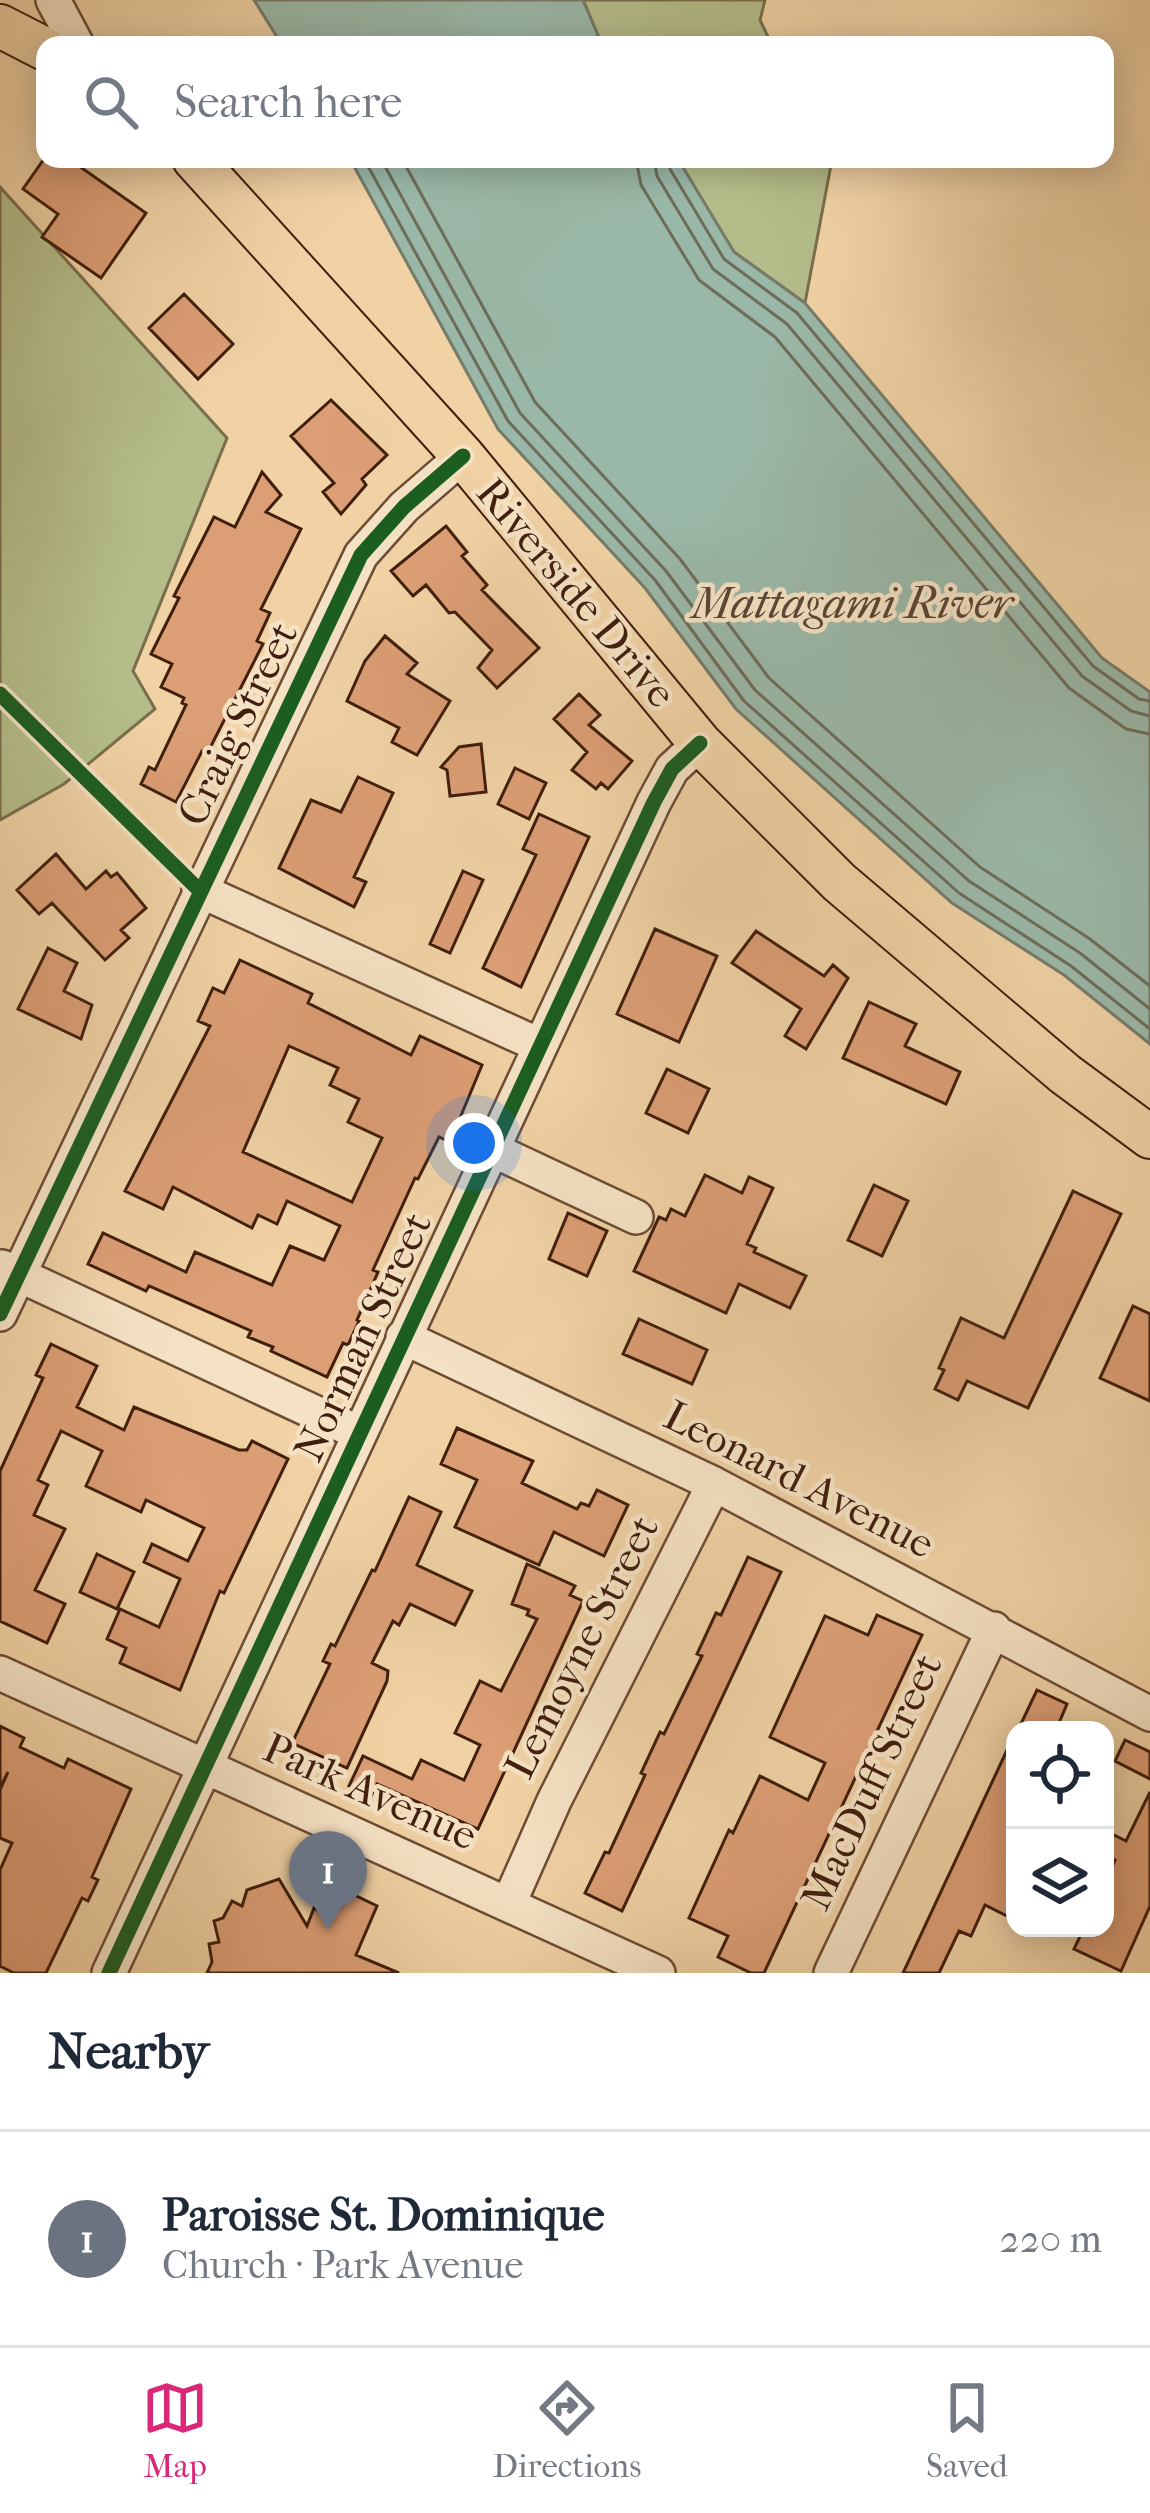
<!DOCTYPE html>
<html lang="en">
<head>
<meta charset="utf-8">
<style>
  body { margin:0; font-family:"IM FELL French Canon",serif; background:#f6f6f7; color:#1f2937 }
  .controls { position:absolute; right:36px; bottom:36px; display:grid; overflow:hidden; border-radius:24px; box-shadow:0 6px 30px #0003 }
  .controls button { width:108px; height:108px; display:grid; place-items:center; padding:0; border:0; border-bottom:3px solid #e0e1e3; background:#fff; color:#1f2937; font:60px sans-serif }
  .you { position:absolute; left:474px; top:1143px; width:42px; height:42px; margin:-30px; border:9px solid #fff; border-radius:50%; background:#1a73e8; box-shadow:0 0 0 18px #1a73e833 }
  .badge { display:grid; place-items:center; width:78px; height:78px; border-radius:50%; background:#db2777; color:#fff; font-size:39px; font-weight:700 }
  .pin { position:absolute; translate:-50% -99px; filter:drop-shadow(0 3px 6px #0008) }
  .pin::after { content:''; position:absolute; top:63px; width:42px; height:36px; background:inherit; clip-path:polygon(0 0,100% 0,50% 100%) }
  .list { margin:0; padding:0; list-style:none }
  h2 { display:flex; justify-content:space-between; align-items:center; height:156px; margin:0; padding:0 48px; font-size:51px }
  h2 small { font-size:39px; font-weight:400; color:#747a83 }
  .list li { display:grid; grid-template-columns:78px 1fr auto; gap:36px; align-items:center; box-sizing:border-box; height:216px; padding:0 48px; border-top:3px solid #e0e1e3 }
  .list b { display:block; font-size:45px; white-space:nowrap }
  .list p { margin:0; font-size:39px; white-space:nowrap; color:#747a83 }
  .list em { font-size:39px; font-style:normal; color:#747a83 }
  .icon { flex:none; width:66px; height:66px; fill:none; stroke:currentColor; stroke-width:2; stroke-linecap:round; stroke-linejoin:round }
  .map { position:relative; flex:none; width:1150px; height:1973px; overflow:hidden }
  .search { position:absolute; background:#fff; box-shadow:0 6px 30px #0003; left:36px; right:36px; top:36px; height:132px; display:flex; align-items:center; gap:30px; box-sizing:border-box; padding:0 42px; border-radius:24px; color:#747a83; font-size:45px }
  .sheet { height:372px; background:#fff }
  nav { display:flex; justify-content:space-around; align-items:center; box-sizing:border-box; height:168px; border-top:3px solid #e0e1e3; background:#fff; font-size:33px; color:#747a83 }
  nav a { display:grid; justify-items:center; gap:6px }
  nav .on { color:#db2777 }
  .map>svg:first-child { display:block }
  .green { fill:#b4bd8a; stroke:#7a6e4c; stroke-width:3 }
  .water { fill:#9ab8a8; stroke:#767b6a; stroke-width:3 }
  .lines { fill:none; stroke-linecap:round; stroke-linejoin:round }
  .shore { stroke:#6e6c5b; stroke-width:3 }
  .building { fill:#dc9e75; stroke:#411f0e; stroke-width:3; fill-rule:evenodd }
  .minor-casing { stroke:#6d4c34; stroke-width:38 }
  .major-casing { stroke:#411f0e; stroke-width:46 }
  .minor { stroke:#f5e2c4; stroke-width:33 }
  .major { stroke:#f0d2a5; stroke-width:42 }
  .cycleway-casing { stroke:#f5e2c4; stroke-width:22 }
  .cycleway { stroke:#1b5e20; stroke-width:15 }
  .labels { text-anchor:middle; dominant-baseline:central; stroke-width:9; stroke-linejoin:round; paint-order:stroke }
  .street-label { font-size:42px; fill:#411f0e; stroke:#f5e2c4 }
  .water-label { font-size:45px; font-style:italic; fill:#574534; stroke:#f5e2c4 }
</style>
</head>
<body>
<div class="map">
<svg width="1150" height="1973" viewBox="0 0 1150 1973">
  <rect width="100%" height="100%" fill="#f0d2a5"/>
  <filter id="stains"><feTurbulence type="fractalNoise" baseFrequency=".00167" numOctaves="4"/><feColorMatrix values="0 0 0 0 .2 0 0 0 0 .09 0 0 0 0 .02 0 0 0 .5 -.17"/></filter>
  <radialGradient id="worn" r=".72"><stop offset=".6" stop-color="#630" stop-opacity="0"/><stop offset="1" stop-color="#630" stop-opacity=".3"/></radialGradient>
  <path class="green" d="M583,0h182l-5,20 12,25h-170z
    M677,159h151l3,6 -26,138 -71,-51z
    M0,187l227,251 -94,233 22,38 -91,75 -64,36z"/>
  <path class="water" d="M254,0h329l19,45h-320z
    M350,159h328l56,93 71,51 297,355 48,34v352l-86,-69 -112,-72 -216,-194 -91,-121 -147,-159z"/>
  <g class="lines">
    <path class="shore" d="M364,159l144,262 147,159 89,121 215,192 112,73 79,63
      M381,159l139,254 146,158 89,119 214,191 111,72 70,56
      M402,159l133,243 145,157 89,119 211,189 110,72 60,47
      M636,159l5,26 58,95 76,57 294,351 57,41 24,5
      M654,159l3,17 56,93 74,55 295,352 49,35 19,5
      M669,159l1,10 54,90 73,54 296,353 46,33 11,2"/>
  </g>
  <path class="building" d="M44,159h25l77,54 -45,65 -59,-41 16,-23 -35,-25z
    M184,294l49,50 -35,35 -49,-51z
    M331,400l56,55 -25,24 4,6 -25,29 -18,-22 11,-9 -43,-47z
    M262,472l19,23 -15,17 35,17 -40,80 9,4 -13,28 6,3 -56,110 -5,-3 -26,51 -35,-18 8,-17 6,3 31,-65 -4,-2 2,-5 -23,-11 11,-23 -21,-10 28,-56 -5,-2 40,-79 21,10z
    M446,526l21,26 -5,4 25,29 -5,5 57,58 -42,40 -19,-20 14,-18 -37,-38 -6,1 -23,-28 -13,11 -22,-25z
    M385,636l32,27 -10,11 43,27 -33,54 -25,-13 7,-14 -52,-27 18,-40z
    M579,694l21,21 -11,10 43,36 -24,28 -7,-6 -5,6 -24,-19 15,-18 -33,-33z
    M481,744l5,48 -36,4 -3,-26 -6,-3 18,-20z
    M515,768l31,15 -17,36 -31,-15z
    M358,777l35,16 -39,84 12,5 -12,25 -75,-39 32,-68 30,12z
    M539,814l50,23 -68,150 -38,-19 53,-113 -13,-6z
    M56,854l30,35 20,-18 5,6 6,-4 29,35 -25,22 8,8 -24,22 -53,-57 -13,11 -22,-24z
    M463,871l20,9 -33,73 -20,-9z
    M655,929l62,27 -38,86 -62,-28z
    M756,931l68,45 9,-11 15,13 -42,71 -21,-13 16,-27 -69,-46z
    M48,948l29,15 -13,28 28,14 -11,34 -63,-30z
    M240,960l72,34 -4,9 103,52 9,-19 62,29 -32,77 -11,-5 -21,42 -3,-1 -42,92 5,2 -21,48 2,1 -11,24 -5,-2 -16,34 -56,-26 2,-4 -25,-10 3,-6 -102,-45 -3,5 -58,-27 15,-31 83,39 9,-20 77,33 18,-39 34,14 16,-34 -53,-25 -10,23 -19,-9 -6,13 -79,-41 -10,22 -38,-18 85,-165 -12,-5 15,-33 11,5zM289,1046l49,22 -8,17 29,14 -11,23 34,16 -30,64 -109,-50z
    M869,1002l47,22 -11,22 55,26 -14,32 -103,-46z
    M667,1069l42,20 -21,44 -42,-20z
    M705,1175l37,18 7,-16 24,11 -26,56 9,4 -2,4 52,24 -16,32 -51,-24 -13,29 -92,-42 25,-54 7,3 5,-11 14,7z
    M874,1185l34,16 -26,55 -34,-16z
    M1073,1191l48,23 -93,194 -61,-27 -9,19 -23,-11 9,-19 -5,-2 22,-50 43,20z
    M568,1213l39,18 -20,45 -38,-17z
    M1133,1306l17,8v87l-50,-23z
    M639,1319l68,31 -15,34 -69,-30z
    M51,1344l46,22 -20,41 47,23 10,-23 105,43h8l5,-9 36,18 -64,134 -4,-2 -40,99 -60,-27 6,-15 -19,-9 13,-30 39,18 21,-48 -36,-17 8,-18 36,17 16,-33 -58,-28 -5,12 -55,-26 16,-35 -41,-20 -23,49 10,5 -14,30 31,14 -30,61 30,14 -18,39 -47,-22v-150l43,-93 -7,-3z
    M457,1428l76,33 -11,22 55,26 4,-6 8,3 8,-16 31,15 -24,51 -50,-24 -15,33 -84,-38 22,-47 -36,-16z
    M409,1497l32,15 -24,53 55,26 -17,34 -45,-21 -11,21 -6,-4 -21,42 16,8 -1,10 -40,87 -55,-25 38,-79 -7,-3 8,-17 4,2 37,-76 3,1z
    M97,1554l37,18 -17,37 -37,-17z
    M748,1557l33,15 -159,339 -37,-18 20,-41 4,1 36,-78 -4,-2 19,-41 4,2 38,-78 -5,-2 19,-41 5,2z
    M527,1564l48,22 -5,9 13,6 -105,228 -101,-45 -6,12 -22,-10 14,-30 49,23 9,-19 43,20 16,-35 -25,-12 25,-52 21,10 36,-72 -10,-4 2,-5 -17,-6z
    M877,1615l45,20 -158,338h-13l-33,-16 10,-21 -39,-18 40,-88 4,3 27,-57 48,24 17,-37 -55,-26 55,-121 43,19z
    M1037,1690l30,14 -11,26h-38z
    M0,1726l24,12 -4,9 44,21 4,-9 63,30 -39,88 6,3 -10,21 -6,-3 -36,75h-32l-14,-7v-96l12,-27 -12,-5v-48l8,-18 -8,16z
    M1015,1733v187l-30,-15 -14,31 -12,-5 -20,42h-36z
    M1125,1740l25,12v27l-35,-18z
    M1150,1792v114l-29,65 -47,-22 10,-21h21v-45l10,-23 -10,-4v-6l7,-16 14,7z
    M279,1879l28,47 7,-18 10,6 1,-7 9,5 10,-22 33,16 -21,49 43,18h-192l5,-11 -3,-18 10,-2 -5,-21 9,-3 9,-17 10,5 5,-16z"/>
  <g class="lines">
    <g class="minor-casing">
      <path id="minor" d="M53,0l24,45
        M199,890l340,155
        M491,1149l145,68
        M2,1267l357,166
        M0,1314l361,-759 43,-48 59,-51
        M403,1337l311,147 436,230
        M0,1673l658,300
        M509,1903l45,-102 160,-317
        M109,1973l545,-1171 18,-33 28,-26
        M831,1973l163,-344"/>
    </g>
    <g class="major-casing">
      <path id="major" d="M0,26l45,23
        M194,159l269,297 237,287 139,139 226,192 85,63"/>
    </g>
    <use href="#minor" class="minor"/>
    <use href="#major" class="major"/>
    <g class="cycleway-casing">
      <path id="cycleway" d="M0,694l199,196
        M0,1314l361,-759 43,-48 59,-51
        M109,1973l545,-1171 18,-33 28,-26"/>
    </g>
    <use href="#cycleway" class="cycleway"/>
  </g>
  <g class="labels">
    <g class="street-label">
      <text transform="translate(576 593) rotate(50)">Riverside Drive</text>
      <text transform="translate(238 724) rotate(-64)">Craig Street</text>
      <text transform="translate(363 1337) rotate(-65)">Norman Street</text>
      <text transform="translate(799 1480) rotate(27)">Leonard Avenue</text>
      <text transform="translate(582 1647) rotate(-63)">Lemoyne Street</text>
      <text transform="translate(872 1782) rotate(-65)">MacDuff Street</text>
      <text transform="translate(370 1792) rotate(24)">Park Avenue</text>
    </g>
    <g class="water-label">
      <text x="852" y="603">Mattagami River</text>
    </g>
  </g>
  <rect width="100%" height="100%" filter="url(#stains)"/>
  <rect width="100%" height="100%" fill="url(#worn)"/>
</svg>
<div class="controls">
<button><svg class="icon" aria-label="locate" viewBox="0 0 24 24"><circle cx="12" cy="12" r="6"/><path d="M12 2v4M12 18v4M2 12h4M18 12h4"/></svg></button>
<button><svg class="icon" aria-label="layers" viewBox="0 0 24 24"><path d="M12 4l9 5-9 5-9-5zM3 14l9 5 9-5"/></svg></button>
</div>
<div class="you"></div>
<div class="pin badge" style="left:328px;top:1930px;background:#6b7280">1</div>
<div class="search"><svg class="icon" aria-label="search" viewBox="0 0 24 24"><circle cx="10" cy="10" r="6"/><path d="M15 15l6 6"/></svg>Search here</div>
</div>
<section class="sheet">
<h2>Nearby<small></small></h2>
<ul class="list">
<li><span class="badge" style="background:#6b7280">1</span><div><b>Paroisse St. Dominique</b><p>Church · Park Avenue</p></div><em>220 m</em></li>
</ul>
</section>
<nav>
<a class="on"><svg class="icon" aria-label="map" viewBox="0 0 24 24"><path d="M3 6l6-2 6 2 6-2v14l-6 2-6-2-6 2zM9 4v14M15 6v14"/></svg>Map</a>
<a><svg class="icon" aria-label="directions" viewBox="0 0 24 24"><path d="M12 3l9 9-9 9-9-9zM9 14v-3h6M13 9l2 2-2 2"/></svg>Directions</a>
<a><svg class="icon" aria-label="saved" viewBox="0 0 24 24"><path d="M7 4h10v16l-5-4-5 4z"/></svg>Saved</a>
</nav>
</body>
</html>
